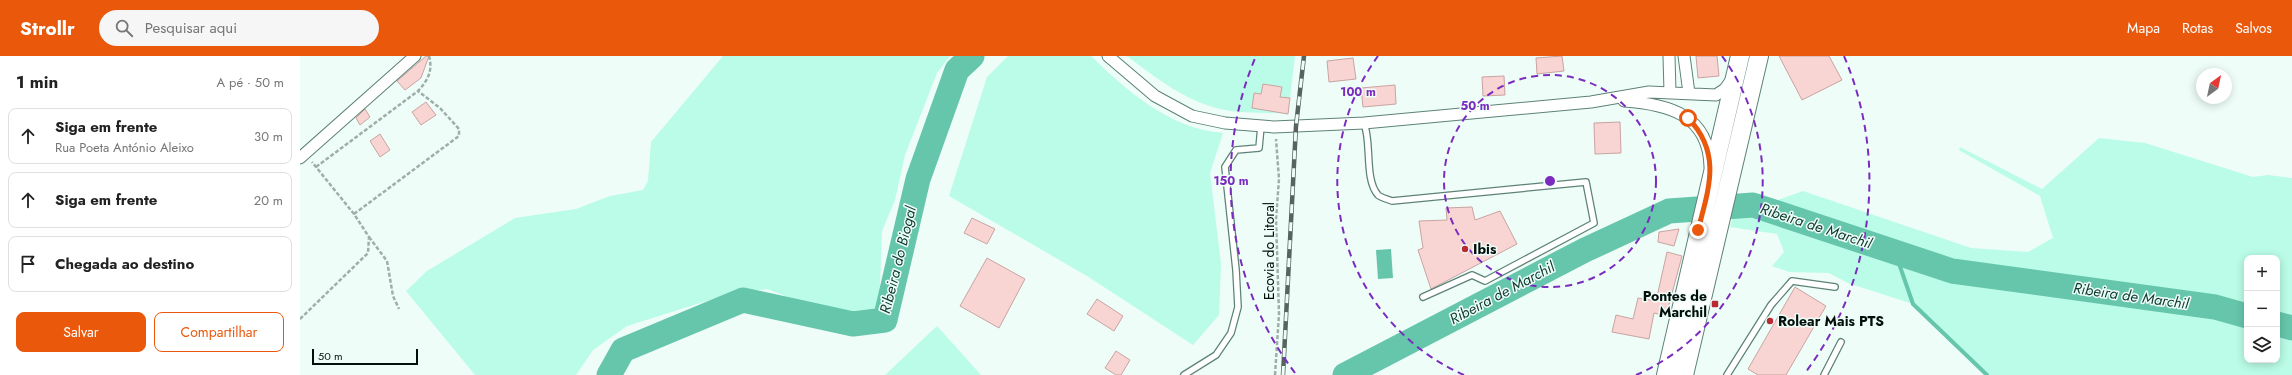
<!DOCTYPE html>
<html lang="pt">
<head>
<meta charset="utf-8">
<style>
  body { margin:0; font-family:Jost,sans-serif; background:#f6f6f6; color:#222 }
  .controls { position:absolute; right:12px; bottom:12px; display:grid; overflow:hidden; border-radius:8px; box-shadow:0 2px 10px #0003 }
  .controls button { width:36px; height:36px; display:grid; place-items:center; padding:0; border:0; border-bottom:1px solid #e0e0e0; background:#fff; color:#222; font:20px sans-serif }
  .compass { position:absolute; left:1896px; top:12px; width:36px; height:36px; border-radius:50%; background:#fff; box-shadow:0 2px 10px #0003; rotate:33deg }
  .scale { position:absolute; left:12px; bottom:10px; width:106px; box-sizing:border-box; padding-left:4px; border:2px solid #030f0b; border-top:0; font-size:11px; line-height:14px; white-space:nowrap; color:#030f0b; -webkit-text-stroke:3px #eefdf8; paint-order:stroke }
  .stop { position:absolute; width:12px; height:12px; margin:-9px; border:3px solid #ea580c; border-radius:50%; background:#fff }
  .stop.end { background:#ea580c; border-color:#fff; box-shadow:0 1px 4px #0008 }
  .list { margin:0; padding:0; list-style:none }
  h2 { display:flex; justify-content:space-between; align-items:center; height:52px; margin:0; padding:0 16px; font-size:17px }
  h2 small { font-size:13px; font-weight:400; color:#767676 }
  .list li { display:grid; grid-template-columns:26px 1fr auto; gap:12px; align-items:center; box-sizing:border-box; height:56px; margin:0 8px 8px; padding:0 8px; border:1px solid #e0e0e0; border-radius:8px }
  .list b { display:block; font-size:15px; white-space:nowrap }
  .list p { margin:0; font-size:13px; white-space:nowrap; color:#767676 }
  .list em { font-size:13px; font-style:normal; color:#767676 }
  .actions { display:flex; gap:8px; padding:12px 16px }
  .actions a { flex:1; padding:9px 0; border:1px solid #ea580c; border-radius:8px; text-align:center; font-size:14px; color:#ea580c }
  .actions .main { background:#ea580c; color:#fff }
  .icon { flex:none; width:22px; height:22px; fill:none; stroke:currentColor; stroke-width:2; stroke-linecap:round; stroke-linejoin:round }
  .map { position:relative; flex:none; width:1992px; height:319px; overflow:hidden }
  header { display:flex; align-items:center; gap:24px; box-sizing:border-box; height:56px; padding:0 20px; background:#ea580c; color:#fff }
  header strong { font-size:19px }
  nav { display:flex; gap:22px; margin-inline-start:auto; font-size:14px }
  .search { width:280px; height:36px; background:#f6f6f6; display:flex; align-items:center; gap:10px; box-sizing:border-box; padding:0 14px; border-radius:22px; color:#767676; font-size:15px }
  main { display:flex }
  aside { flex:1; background:#fff }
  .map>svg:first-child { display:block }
  .green { fill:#bafce7; fill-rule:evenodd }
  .water { fill:#66c6ab }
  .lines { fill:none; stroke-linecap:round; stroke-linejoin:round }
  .stream { stroke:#66c6ab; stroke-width:4 }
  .river { stroke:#66c6ab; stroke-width:25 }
  .building { fill:#f8d4d2; stroke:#c9a4a1 }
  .lane-casing { stroke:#5d8276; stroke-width:8 }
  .street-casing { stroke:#5d8276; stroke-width:13 }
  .primary-casing { stroke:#5d8276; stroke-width:20 }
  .path { stroke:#a0aea9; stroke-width:2.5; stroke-dasharray:4 2; stroke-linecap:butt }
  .lane { stroke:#fff; stroke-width:5.5 }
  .street { stroke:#fff; stroke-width:11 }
  .primary { stroke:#fff; stroke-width:18 }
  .rail-casing { stroke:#56635e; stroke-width:4.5 }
  .rail { stroke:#eefdf8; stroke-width:3; stroke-dasharray:9; stroke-linecap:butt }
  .route { stroke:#ea580c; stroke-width:5 }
  .ring { fill:none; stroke:#7b2cbf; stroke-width:2; stroke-dasharray:7 5 }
  .poi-dot { fill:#ba2a34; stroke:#eefdf8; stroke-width:1.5 }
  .labels { text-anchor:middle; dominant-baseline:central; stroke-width:3; stroke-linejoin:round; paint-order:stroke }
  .poi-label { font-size:14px; font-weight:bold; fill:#030f0b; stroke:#eefdf8; text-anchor:start }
  .street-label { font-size:14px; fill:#030f0b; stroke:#eefdf8 }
  .water-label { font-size:15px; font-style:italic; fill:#0e3b30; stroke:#eefdf8 }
  .centre { fill:#7b2cbf; stroke:#eefdf8; stroke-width:2 }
  .ring-label { font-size:12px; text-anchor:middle; font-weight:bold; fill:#7b2cbf; stroke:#eefdf8; stroke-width:3; stroke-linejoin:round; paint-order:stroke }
</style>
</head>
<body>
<header>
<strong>Strollr</strong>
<div class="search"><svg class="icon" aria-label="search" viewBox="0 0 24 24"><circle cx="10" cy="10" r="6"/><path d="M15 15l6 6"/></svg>Pesquisar aqui</div>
<nav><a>Mapa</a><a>Rotas</a><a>Salvos</a></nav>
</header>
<main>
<aside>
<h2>1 min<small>A pé · 50 m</small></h2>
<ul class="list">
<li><svg class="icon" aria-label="ahead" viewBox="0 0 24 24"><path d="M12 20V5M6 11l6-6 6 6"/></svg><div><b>Siga em frente</b><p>Rua Poeta António Aleixo</p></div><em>30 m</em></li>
<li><svg class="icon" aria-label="ahead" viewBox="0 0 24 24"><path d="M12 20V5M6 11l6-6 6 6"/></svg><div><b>Siga em frente</b></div><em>20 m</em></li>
<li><svg class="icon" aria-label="arrive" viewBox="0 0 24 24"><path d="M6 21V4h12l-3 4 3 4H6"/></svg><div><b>Chegada ao destino</b></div></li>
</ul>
<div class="actions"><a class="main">Salvar</a><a>Compartilhar</a></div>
</aside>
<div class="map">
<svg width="1992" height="319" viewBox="0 0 1992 319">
  <rect width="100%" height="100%" fill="#eefdf8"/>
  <path class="green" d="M423,0h227l-13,17 -32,82 -10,45 -13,31 -3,79 -12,5 -42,-4 -58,-22 -38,5 -102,32 -34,24 -17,25h-101l-69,-84 21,-20 88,-53 61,-9 34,-13 33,-6 5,-9 3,-39z
    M708,0h83c36,35 79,73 132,77l-13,40 11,91 -2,51 -26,30 -106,-69 -138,-80 38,-119z
    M827,0h168l-7,58c-22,-2 -47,0 -68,-5 -36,-9 -64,-31 -93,-53z
    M1799,82l46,5 108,34 15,-2 24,3v197h-305l-74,-71 -65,-21 -19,-10 -40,-1 -17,-6 12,-14 -7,-18 -47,-7 9,-31 36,5 28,-10 168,57 57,4 25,-14 -13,-42 -81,-46 1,-3 82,42zM1947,202h30v102h-30z
    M637,270l44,49h-96z"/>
  <path class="water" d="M1091,193l2,29 -15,1 -2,-29z"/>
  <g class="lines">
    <path class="stream" d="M1595,196l18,52 74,71"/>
    <path class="river" d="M1977,268l15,4
      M309,319l14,-25 120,-50 110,24 32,-4 33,-141 39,-109 15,-14
      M1045,319l240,-125 84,-39 84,-6 199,66 263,36 32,9"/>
  </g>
  <path class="building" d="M126,0h3l-8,22 -16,12 -8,-9z
    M1262,0l2,15 -27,3 -1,-16z
    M1396,0h21l2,20 -21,2z
    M1479,0h50l13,24 -40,20z
    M1053,2l3,21 -27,3 -2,-21z
    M1204,20l1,19 -22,1 -1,-19z
    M963,28l19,3 -2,10 10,1 -2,16 -36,-6 2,-15 7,1z
    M1095,29l1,19 -33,3 -2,-19z
    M126,46l10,13 -15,10 -9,-13z
    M65,53l5,8 -10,8 -4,-7z
    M1320,66l1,31 -26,1 -1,-31z
    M80,78l10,16 -10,7 -10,-16z
    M1172,151l3,13 25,-9 17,33 -86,45 -13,-39 5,-2 -4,-27 28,-1 -1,-12z
    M672,162l23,11 -8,15 -23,-11z
    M1379,173l-5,17 -16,-4 1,-10z
    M1367,196l15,4 -16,60 -12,-3 -5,26 -37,-7 4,-17 17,4 5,-21 18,3z
    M687,202l38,21 -26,49 -39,-22z
    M1495,231l31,19 -40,69h-28l-10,-6z
    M797,243l26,17 -9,15 -27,-17z
    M816,295l14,9 -9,15h-5l-11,-7z"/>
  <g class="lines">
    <g class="lane-casing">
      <path id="lane" d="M1064,67c8,20 0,56 14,72 3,3 10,4 14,6l194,-19 8,41 -109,58 -13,-6 -49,22
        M884,319l32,-20 15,-22 7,-26 -2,-37 -11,-103 11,-17 23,-2 2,-22
        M1427,319l44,-70 21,-24 43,6
        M1524,319l17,-33"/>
    </g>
    <g class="street-casing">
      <path id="street" d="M808,0l47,40 37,20 33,7 49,4 90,-4 227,-21 58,-10 67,3 9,-6 7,-10
        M1369,0l1,36
        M1384,0l5,37
        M1324,45c43,3 85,13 86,66
        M0,102l115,-102"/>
    </g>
    <g class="primary-casing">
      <path id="primary" d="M1366,319l74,-319
        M1384,319l75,-319"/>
    </g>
    <path class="path" d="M16,111l102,-76c10,-11 15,-20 11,-35
      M54,158l105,-78v-7l-19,-21 -22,-17
      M69,181l18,24 6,35 6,13
      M0,263l68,-66 1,-16 -15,-23 -42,-52
      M975,319l4,-61 -3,-95 3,-40 -3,-40"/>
    <use href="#lane" class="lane"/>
    <use href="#street" class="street"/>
    <use href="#primary" class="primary"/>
    <g class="rail-casing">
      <path id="rail" d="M983,319l13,-249 8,-70"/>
    </g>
    <use href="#rail" class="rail"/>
  </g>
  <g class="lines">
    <path class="route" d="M1388,62c34,35 21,70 10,112"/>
  </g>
  <g class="ring">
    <circle cx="1250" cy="125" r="106"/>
    <path d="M1164 319A212 212 0 0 1 1078 0M1422 0A212 212 0 0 1 1336 319"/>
    <path d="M995 317A319 319 0 0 1 956 0M1544 0A319 319 0 0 1 1505 317"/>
  </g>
  <g class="poi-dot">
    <circle cx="1165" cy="193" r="4"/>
    <rect x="1411" y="244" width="8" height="8" rx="2"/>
    <circle cx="1470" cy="265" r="4"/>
  </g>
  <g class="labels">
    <g class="poi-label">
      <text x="1173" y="193">Ibis</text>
      <text x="1407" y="240" text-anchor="end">Pontes de<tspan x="1407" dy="16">Marchil</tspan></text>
      <text x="1478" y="265">Rolear Mais PTS</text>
    </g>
    <g class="street-label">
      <text transform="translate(969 195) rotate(-90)">Ecovia do Litoral</text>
    </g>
    <g class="water-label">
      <text transform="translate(1516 170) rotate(18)">Ribeira de Marchil</text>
      <text transform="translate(598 204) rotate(-76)">Ribeira do Biogal</text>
      <text transform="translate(1202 237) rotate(-28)">Ribeira de Marchil</text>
      <text transform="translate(1831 240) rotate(8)">Ribeira de Marchil</text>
    </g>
  </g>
  <circle cx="1250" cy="125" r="6" class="centre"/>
  <g class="ring-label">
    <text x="1058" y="40">100 m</text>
    <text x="1175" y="54">50 m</text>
    <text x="931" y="129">150 m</text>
  </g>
</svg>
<div class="controls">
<button>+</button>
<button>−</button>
<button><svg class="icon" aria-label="layers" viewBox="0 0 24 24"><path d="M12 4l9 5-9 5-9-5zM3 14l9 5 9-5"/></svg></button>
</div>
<svg class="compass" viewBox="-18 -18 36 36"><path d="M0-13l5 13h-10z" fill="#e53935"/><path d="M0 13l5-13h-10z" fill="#767676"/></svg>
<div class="scale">50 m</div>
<div class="stop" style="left:1388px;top:62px"></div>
<div class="stop end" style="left:1398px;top:174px"></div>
</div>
</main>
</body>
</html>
